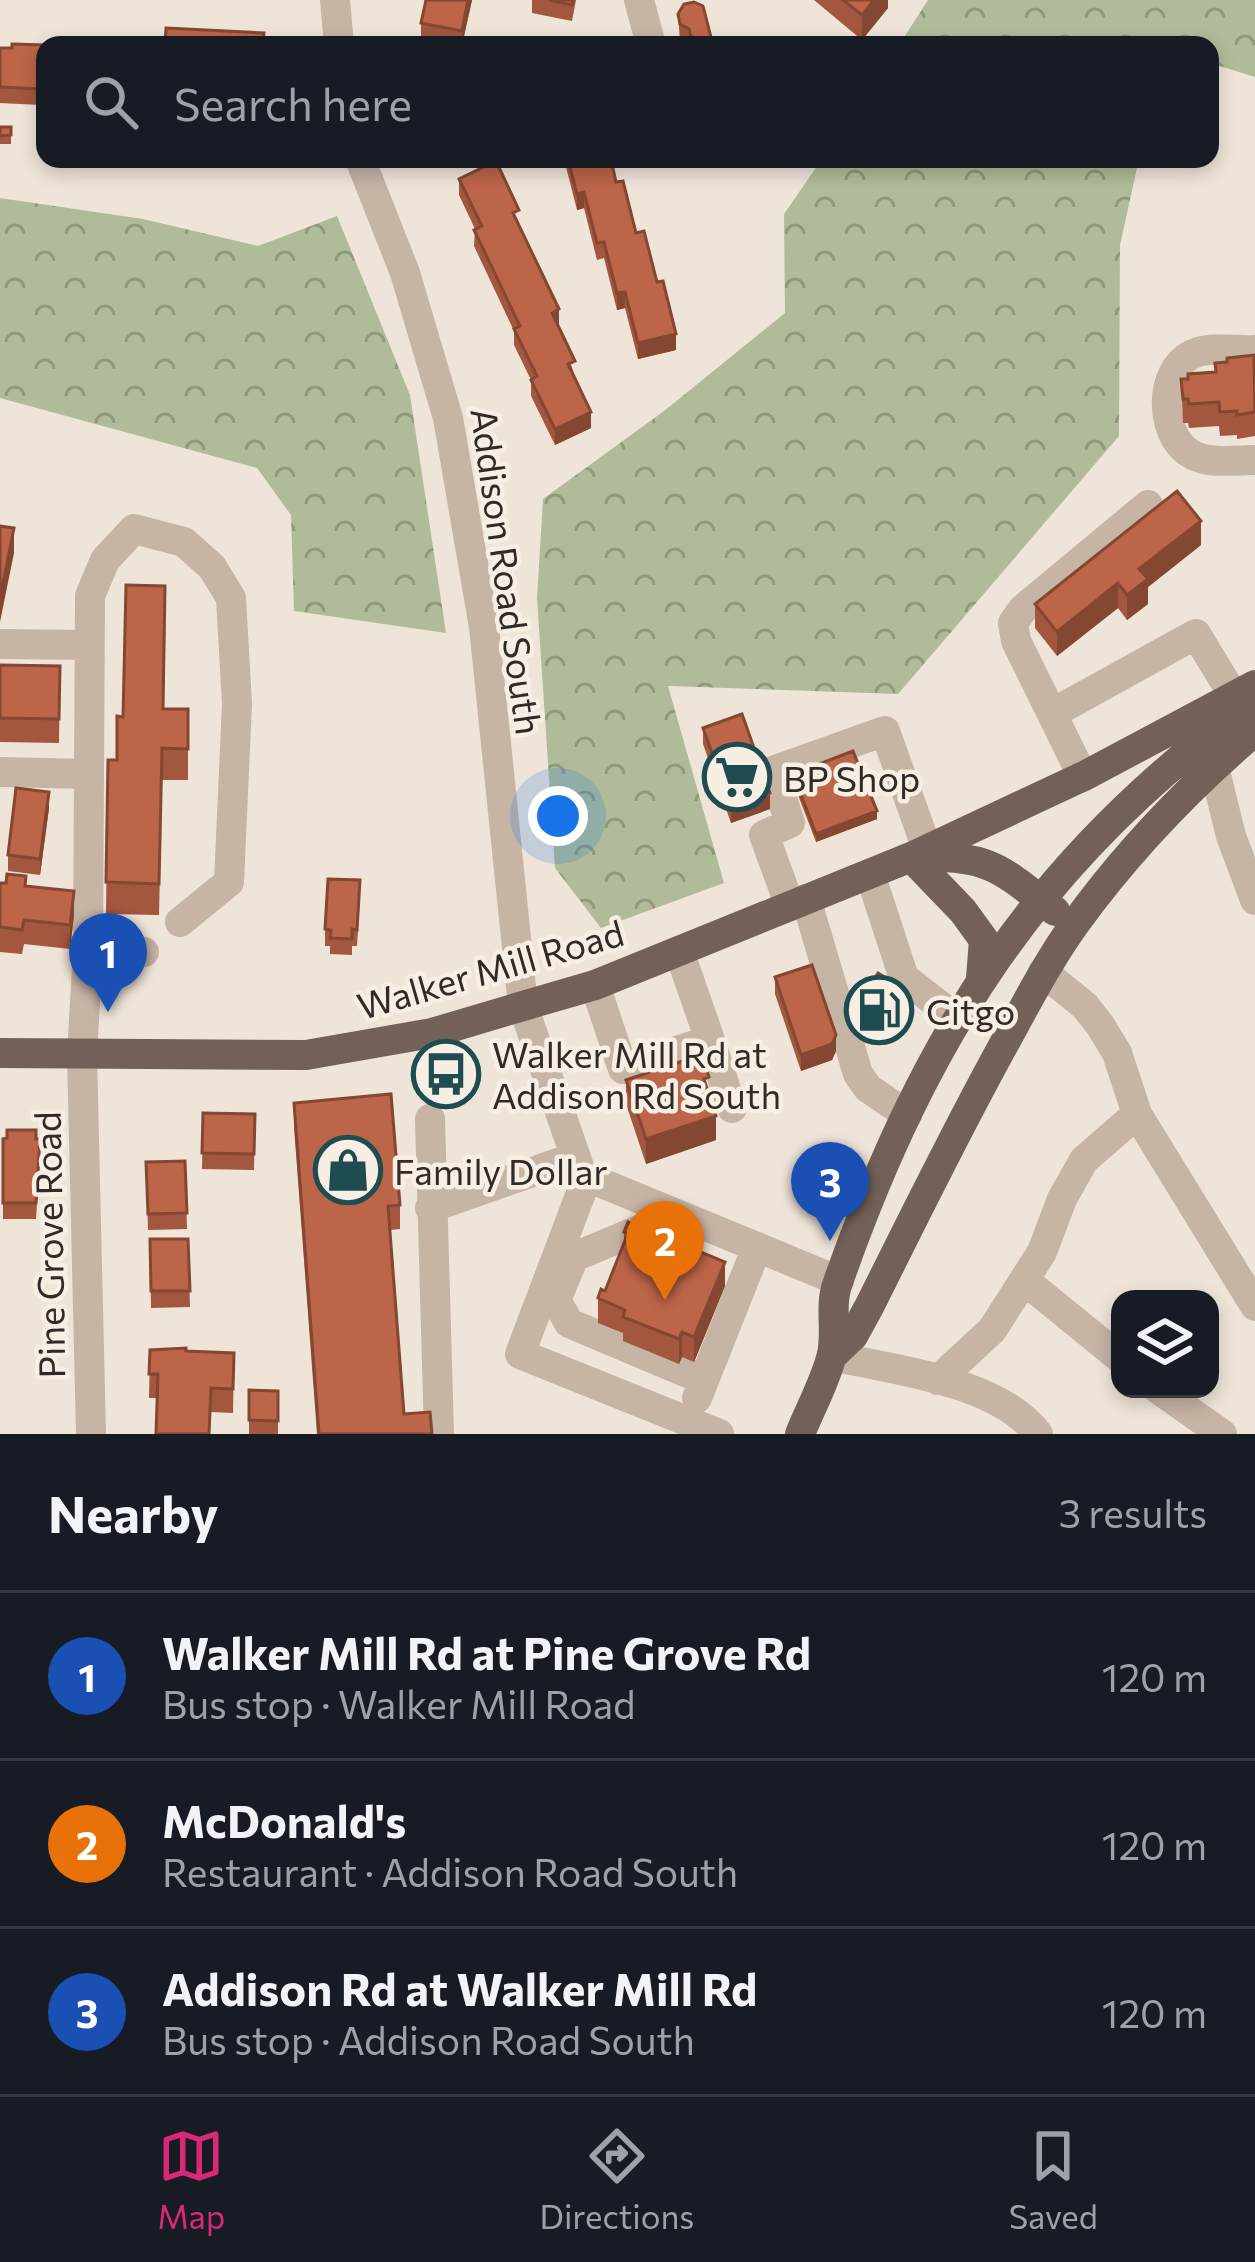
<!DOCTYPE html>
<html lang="en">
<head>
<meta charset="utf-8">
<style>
  body { margin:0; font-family:Commissioner,sans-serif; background:#20242c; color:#f1f3f6 }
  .controls { position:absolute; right:36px; bottom:36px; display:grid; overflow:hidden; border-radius:24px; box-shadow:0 6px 18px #0003 }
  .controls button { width:108px; height:108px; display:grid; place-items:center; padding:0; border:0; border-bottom:3px solid #363941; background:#171b24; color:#f1f3f6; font:60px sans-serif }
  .you { position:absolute; left:558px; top:816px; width:42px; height:42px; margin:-30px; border:9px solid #fff; border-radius:50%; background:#1a73e8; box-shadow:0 0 0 18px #1a73e833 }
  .badge { display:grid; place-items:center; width:78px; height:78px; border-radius:50%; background:#db2777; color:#fff; font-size:39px; font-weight:700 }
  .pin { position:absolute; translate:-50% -99px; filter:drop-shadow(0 3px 6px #0008) }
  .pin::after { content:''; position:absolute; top:63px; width:42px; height:36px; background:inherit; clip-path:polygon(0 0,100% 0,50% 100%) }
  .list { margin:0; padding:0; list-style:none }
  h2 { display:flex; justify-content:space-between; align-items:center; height:156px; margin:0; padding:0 48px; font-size:51px }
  h2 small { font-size:39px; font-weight:400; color:#9ea1a6 }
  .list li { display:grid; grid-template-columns:78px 1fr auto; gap:36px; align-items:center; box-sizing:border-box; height:168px; padding:0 48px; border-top:3px solid #363941 }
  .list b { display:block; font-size:45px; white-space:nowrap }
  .list p { margin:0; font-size:39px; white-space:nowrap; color:#9ea1a6 }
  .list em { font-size:39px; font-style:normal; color:#9ea1a6 }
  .icon { flex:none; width:66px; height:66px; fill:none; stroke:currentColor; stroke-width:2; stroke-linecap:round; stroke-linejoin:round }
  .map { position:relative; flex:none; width:1255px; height:1434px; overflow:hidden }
  .search { position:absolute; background:#171b24; box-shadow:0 6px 18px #0003; left:36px; right:36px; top:36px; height:132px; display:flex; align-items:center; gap:30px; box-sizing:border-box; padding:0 42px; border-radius:24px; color:#9ea1a6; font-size:45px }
  .sheet { height:660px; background:#171b24 }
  nav { display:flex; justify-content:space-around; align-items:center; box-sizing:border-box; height:168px; border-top:3px solid #363941; background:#171b24; font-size:33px; color:#9ea1a6 }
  nav a { display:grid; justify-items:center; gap:6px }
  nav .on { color:#db2777 }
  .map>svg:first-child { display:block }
  .forest { fill:url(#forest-crowns) }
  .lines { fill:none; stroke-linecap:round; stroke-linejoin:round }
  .minor { stroke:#c6b4a5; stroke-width:30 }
  .major { stroke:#736158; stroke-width:30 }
  .wall { fill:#a3573e }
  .shaded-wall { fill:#844732 }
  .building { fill:#bd6548; stroke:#844732; stroke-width:3 }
  .labels { text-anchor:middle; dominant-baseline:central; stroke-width:9; stroke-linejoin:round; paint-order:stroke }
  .street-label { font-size:36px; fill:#322a26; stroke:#f7eee4 }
  .poi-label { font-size:36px; fill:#322a26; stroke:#f7eee4; text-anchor:start }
</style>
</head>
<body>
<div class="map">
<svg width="1255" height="1434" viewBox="0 0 1255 1434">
  <defs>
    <pattern id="forest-crowns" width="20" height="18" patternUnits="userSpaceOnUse" patternTransform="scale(3)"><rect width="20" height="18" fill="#b0bc99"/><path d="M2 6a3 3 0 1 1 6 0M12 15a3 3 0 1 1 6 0" fill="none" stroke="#90997d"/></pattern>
  </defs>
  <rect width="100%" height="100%" fill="#efe4d8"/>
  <path class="forest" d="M928,0h327v77l-45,-14v-18h-311z
    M822,159h317l-19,86 -1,191 -221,258 -230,-8 56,197 -123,45 -46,-60 -18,-270 6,-99 121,-88 121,-98 -1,-99z
    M0,198l143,21 115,27 79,-30 73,179 36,238 -152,-22 -3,-96 -34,-47 -257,-70z"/>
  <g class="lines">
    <path class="minor" d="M335,0l4,45
      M639,0l12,45
      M360,159l45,114 43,145 36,209 39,379 59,169 257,106
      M1255,350c-17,1 -41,-3 -57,2 -37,11 -40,71 -15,96 18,18 49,12 72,12
      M0,644l89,1
      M1053,713l143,-79 37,61
      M1214,767l17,69 24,64
      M0,772l88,2
      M1083,777l-67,-136 -3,-18 10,-14 125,-104
      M870,874l34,104 52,40
      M806,899l52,175 10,14 39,27
      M790,906l-26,-71 26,-12 -17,-52 112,-40 42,118
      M88,949l56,3
      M1043,972l42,34 15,19 17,28 20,61 118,192
      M595,985l28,84 87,-29 -31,-89
      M710,1040l22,68
      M430,1119l9,315
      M587,1177l-67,177 199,80
      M430,1208l145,-51
      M677,1214l-103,43 -18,43 13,23 135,57
      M1024,1280l96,78
      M832,1356c63,14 166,25 206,78
      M938,1380l54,-50 50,-78 20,-53 22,-39 53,-46
      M1158,1389l64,45
      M697,1398l60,-151
      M91,1434l-9,-379 6,-106 2,-353 15,-36 29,-31 50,13 28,25 19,31 6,106 -8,178 -49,40"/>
    <path class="major" d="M911,857l52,54 21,29 -3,38
      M921,857c69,-2 81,13 134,54
      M0,1053l306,2 126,-22 91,-27 72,-21 316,-128 175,-82 169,-90
      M832,1356l21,-20 17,-31c44,-88 87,-176 134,-261 22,-40 43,-81 70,-119 52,-72 113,-136 181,-194
      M800,1434c10,-25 24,-50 31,-76 7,-23 -2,-50 6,-73 87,-249 201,-429 418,-584"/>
  </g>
  <path class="wall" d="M426,0h46l-10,45h-14l-27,-6v-16z
    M532,0h44l-4,21 -40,-8z
    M814,0h74v8l-26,32z
    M678,14l35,31h-25l-8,-4z
    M45,45v73h-5v-13l-40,-2v-55z
    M0,127l11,8v9h-11z
    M564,159h47l5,23 20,51 40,117 -38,9 -13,-51 -8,2 -13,-52 -7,2 -13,-52 -7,2z
    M459,179l60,48 40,99 32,102 -36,17 -24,-49v-16l-17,-35v-14l-40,-85 1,-17 -16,-34z
    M1255,360v76l-18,3v-4l-17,1 -1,-10 -30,2 -1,-5h-5l-2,-44 34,-7v-9z
    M1201,545l-53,42v17l-21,16 -9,-12 -61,48 -22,-28v-24z
    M0,665l60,1 -1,77 -59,-1z
    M163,709h25v71h-26l-3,135 -53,-1 2,-154h9l6,-43z
    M703,728l67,81 -39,14 -28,-79z
    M793,774l84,45 -61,23 -23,-60z
    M49,808l-9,67 -32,-4v-16z
    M0,883l26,3 48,29 -4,34 -46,-5 -2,10 -22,-2z
    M360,897l-3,49h-5v9l-22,-1v-8h-5v-17z
    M775,977l61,74 -4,9 -31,11 -26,-77z
    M905,997l-25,43 -28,-17v-8z
    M626,1080l83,14 7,46 -70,24 -20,-60z
    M294,1103l106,102v24l-10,1 14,184 28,20h-115l-23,-307z
    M203,1113l52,1 -1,56 -52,-1z
    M3,1139h33l4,16 -4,64h-33z
    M185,1161l2,68 -39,1 -2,-68z
    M624,1232l101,54 -31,76 -12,-5 -3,7 -56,-23v-8l-25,-10v-25l7,-7 19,-48z
    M150,1239h38l2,68 -39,1z
    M150,1350l84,3 -1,60 -22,-1 -53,-14h-9z
    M249,1390l29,1v43h-29z"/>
  <path class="shaded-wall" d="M468,0h4l-10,45v-14z
    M874,0h14v8l-26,32v-25z
    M584,192v16l-7,2v-16z
    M625,292v16l-8,2v-17z
    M559,309v17l-7,3v-16z
    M676,334v16l-38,9v-16z
    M591,412v16l-36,17v-16z
    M1201,521v24l-53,42v17l-21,16v-25l12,-26z
    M14,528v25l-14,69v-24z
    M1118,583v25l-61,48v-24z
    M49,792v16l-9,67v-16z
    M770,793v16l-39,14v-17z
    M877,811v8l-61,23v-8z
    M74,891v24l-4,34v-24z
    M905,989v8l-25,43v-9z
    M836,1035v16l-4,9 -31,11v-16z
    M716,1116v24l-70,24v-25z
    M725,1262v24l-31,76v-25z
    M682,1332v25l-3,7v-25z"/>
  <path class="building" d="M426,0h42l-6,31 -41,-8z
    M549,0h24l-1,5z
    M843,0h31l-12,15z
    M694,2l9,4 10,39h-20l-4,-16 -9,-5 -2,-10 6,-10z
    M166,28l98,5 -1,12h-98z
    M12,44l33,1v56h-5l1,-12 -41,-2v-39h12z
    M0,127h11v8l-11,1z
    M568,159h43l5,23 7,-1 13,52 8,-2 13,51 6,-1 13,53 -38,9 -13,-51 -8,1 -13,-51 -7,1 -13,-51 -7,2z
    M496,161l23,49 -6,3 46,96 -7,4 23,48 -7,3 23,48 -36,17 -24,-49 6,-4 -23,-47 6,-3 -46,-96 8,-4 -23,-47z
    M1254,355l1,57 -18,3v-4l-17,1 -1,-10 -30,2 -1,-5h-5l-2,-20h7v-5l28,-2 -1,-9 12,-1v-4z
    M1177,491l24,30 -62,48 9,10 -21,16 -9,-12 -61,49 -22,-28z
    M0,526l14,2 -14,70z
    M126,585l39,1 -2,123h25v40l-26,-1 -3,136 -53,-2 2,-122h9v-44l6,1z
    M0,665l60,1 -1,53 -59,-1z
    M742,714l28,79 -39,13 -28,-78z
    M853,751l24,60 -61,23 -23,-60z
    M16,788l33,4 -9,67 -32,-4z
    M7,874l19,2 -1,10 49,5 -4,34 -46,-5 -2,10 -22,-3v-44h6z
    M328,879l32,1 -3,50 -5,-1v10l-22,-1 1,-8 -6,-1z
    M812,965l24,70 -4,9 -31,11 -26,-78z
    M878,973l27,16 -25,42 -28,-16z
    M701,1055l8,22 -5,2 12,37 -70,23 -20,-59z
    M391,1094l9,111 -12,1 16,208 26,-2 2,22h-113l-25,-331z
    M203,1113l52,1 -1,40 -52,-1z
    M7,1130h29v9h4l-4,64h-33v-64l4,-1z
    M185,1161l2,52 -39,1 -2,-52z
    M628,1222l97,40 -31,75 -12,-5 -3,7 -56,-22 2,-7 -27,-12 3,-9 4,2 23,-58 -4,-1z
    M150,1239h38l2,52h-39z
    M186,1348v3l48,2 -1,36 -22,-1 -2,46h-53l2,-60h-9l1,-24z
    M249,1390l29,1v30l-29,-1z"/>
  <defs>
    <g id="supermarket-ring" transform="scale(3.45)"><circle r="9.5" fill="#f7eee4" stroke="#1f4c50" stroke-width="1.5"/><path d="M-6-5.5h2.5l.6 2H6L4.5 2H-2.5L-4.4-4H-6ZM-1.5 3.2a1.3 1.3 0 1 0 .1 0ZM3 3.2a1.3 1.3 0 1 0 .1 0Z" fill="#1f4c50"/></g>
    <g id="fuel-ring" transform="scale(3.45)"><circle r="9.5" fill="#f7eee4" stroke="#1f4c50" stroke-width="1.5"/><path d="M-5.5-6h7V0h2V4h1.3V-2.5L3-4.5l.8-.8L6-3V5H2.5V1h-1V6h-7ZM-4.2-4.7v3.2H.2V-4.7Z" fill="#1f4c50"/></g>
    <g id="bus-ring" transform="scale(3.45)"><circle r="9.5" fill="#f7eee4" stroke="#1f4c50" stroke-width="1.5"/><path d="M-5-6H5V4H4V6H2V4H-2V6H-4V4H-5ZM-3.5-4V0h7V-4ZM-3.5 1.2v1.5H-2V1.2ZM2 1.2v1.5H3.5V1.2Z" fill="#1f4c50"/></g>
    <g id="shop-ring" transform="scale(3.45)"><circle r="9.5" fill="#f7eee4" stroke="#1f4c50" stroke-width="1.5"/><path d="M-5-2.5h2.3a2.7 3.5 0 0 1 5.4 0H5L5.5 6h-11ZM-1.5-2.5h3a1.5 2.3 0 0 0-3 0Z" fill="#1f4c50"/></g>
  </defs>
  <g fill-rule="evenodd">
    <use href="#supermarket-ring" x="737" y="777"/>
    <use href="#fuel-ring" x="879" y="1010"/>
    <use href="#bus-ring" x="446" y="1074"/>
    <use href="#shop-ring" x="348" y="1170"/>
  </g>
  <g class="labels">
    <g class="street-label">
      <text transform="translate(508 571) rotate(82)">Addison Road South</text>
      <text transform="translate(490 968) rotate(-16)">Walker Mill Road</text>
      <text transform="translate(48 1245) rotate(-91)">Pine Grove Road</text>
    </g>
    <g class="poi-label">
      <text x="783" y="777">BP Shop</text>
      <text x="926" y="1010">Citgo</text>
      <text x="492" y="1053">Walker Mill Rd at<tspan x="492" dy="41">Addison Rd South</tspan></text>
      <text x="394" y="1170">Family Dollar</text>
    </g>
  </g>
</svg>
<div class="controls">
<button><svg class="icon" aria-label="layers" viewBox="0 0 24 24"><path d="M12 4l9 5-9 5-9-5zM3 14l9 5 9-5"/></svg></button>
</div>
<div class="you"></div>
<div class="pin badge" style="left:108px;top:1012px;background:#1a4fb4">1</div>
<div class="pin badge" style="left:665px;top:1300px;background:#e8710a">2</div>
<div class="pin badge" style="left:830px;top:1241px;background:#1a4fb4">3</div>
<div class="search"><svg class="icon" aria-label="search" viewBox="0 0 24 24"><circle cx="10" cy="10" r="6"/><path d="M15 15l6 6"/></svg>Search here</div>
</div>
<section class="sheet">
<h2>Nearby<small>3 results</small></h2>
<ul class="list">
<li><span class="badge" style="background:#1a4fb4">1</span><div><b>Walker Mill Rd at Pine Grove Rd</b><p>Bus stop · Walker Mill Road</p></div><em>120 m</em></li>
<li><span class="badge" style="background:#e8710a">2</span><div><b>McDonald's</b><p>Restaurant · Addison Road South</p></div><em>120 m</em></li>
<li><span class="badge" style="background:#1a4fb4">3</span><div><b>Addison Rd at Walker Mill Rd</b><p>Bus stop · Addison Road South</p></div><em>120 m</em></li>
</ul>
</section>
<nav>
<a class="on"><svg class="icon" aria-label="map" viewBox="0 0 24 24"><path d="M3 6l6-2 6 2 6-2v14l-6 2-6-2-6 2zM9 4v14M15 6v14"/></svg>Map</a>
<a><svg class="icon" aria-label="directions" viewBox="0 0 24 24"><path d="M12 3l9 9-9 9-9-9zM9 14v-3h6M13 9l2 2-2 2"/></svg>Directions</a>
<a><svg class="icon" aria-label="saved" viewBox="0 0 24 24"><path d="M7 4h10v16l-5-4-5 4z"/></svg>Saved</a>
</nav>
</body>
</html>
